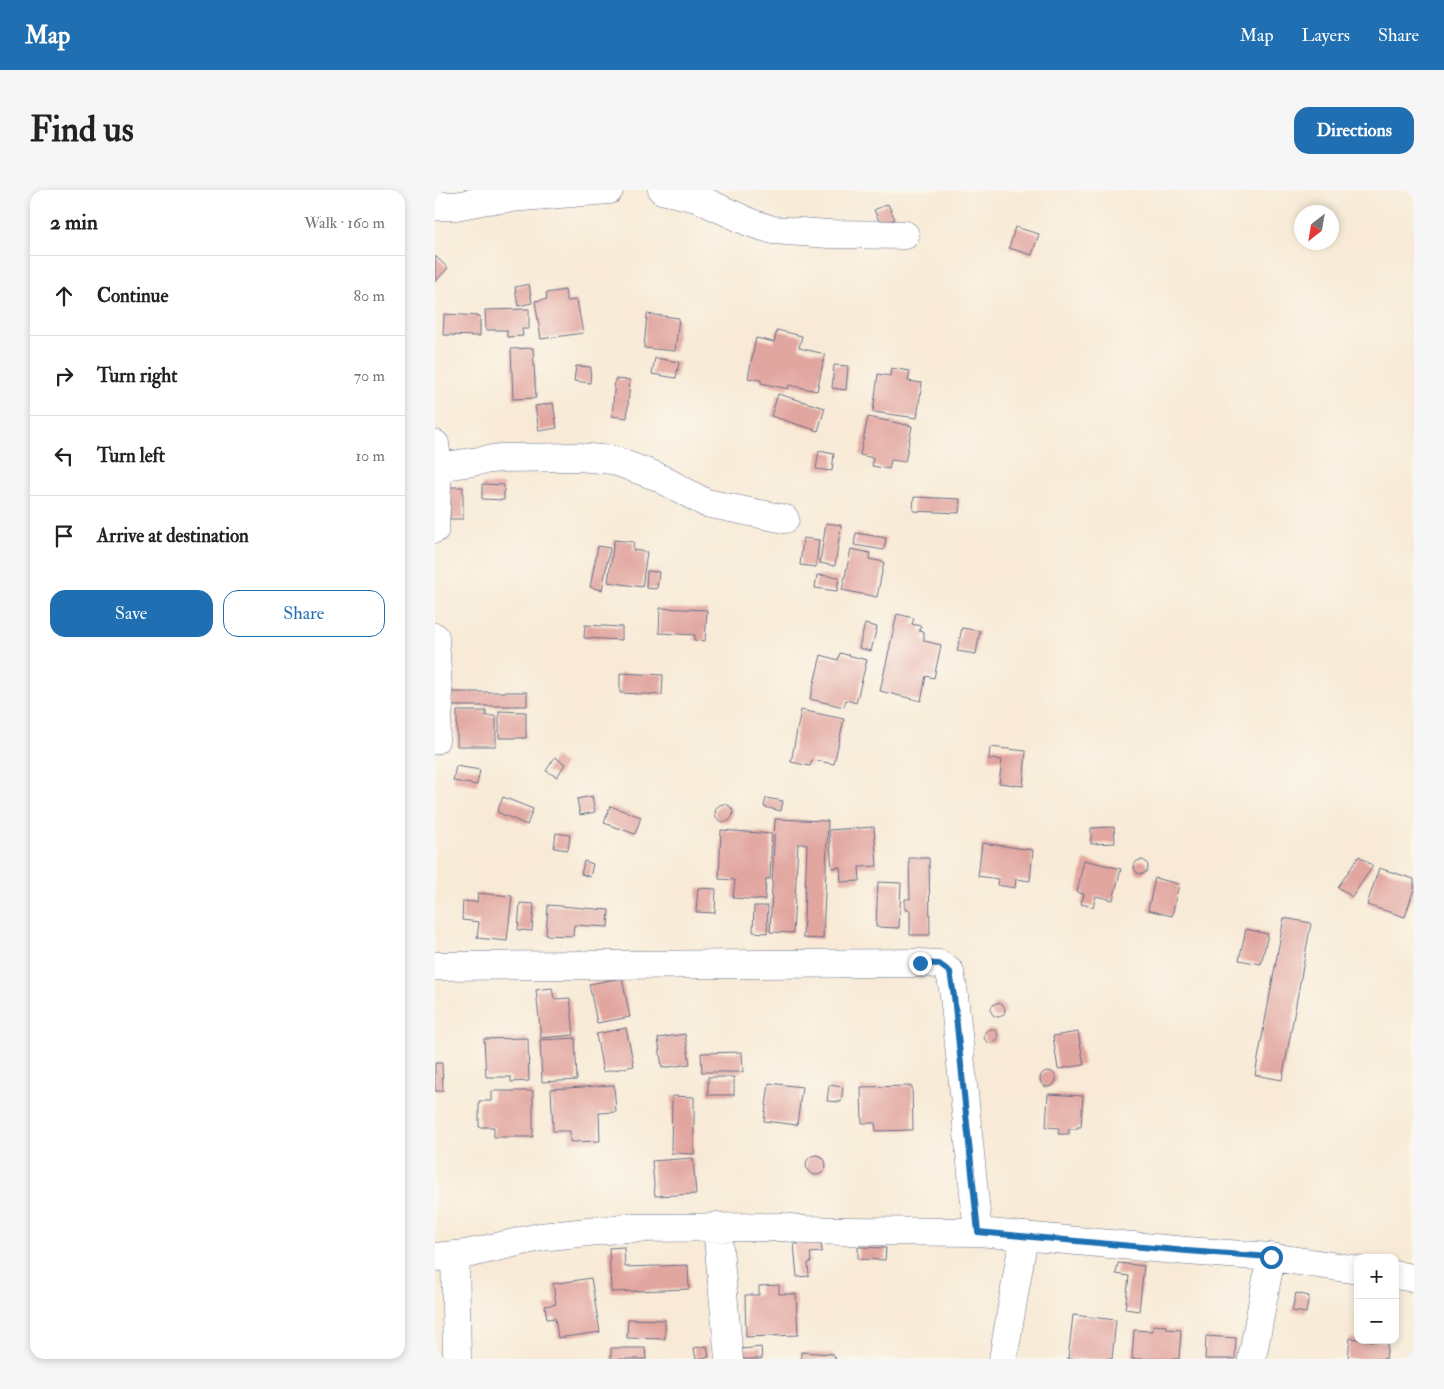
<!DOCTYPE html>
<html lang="en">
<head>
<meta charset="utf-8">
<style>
  body { margin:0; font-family:"IM FELL Double Pica",serif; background:#f6f6f6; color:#222 }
  .controls { position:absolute; right:15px; bottom:15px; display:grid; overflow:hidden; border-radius:10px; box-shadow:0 2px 8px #0003 }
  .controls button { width:45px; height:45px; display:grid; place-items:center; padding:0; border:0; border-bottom:1px solid #e0e0e0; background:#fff; color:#222; font:25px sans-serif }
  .compass { position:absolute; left:859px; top:15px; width:45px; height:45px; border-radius:50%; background:#fff; box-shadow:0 2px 8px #0003; rotate:211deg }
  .stop { position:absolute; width:15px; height:15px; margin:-11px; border:4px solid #1f6fb2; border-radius:50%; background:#fff }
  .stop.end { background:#1f6fb2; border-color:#fff; box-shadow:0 1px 5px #0008 }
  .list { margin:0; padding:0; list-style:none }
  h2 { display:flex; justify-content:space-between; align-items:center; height:65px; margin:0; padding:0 20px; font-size:21px }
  h2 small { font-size:16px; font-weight:400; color:#767676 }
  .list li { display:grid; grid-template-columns:32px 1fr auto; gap:15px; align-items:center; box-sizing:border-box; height:80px; padding:0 20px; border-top:1px solid #e0e0e0 }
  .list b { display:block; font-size:19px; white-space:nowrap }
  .list em { font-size:16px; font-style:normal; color:#767676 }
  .actions { display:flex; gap:10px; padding:15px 20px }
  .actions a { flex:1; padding:11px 0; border:1px solid #1f6fb2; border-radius:15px; text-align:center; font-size:18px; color:#1f6fb2 }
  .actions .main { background:#1f6fb2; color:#fff }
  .icon { flex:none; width:28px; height:28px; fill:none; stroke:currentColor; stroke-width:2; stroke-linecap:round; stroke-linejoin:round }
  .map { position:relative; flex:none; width:979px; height:1169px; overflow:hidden; border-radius:15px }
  header { display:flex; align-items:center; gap:30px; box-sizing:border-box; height:70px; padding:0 25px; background:#1f6fb2; color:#fff }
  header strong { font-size:24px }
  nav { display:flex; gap:28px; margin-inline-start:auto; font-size:18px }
  .intro { display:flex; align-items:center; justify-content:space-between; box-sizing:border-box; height:120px; padding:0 30px }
  h1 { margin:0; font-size:35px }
  .button { padding:12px 22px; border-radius:15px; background:#1f6fb2; color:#fff; font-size:18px; font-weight:700 }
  main { display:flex; gap:30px; padding:0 30px }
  aside { flex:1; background:#fff; border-radius:15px; box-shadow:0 2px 8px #0003 }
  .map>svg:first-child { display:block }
  .building { fill:#e2a6a0 }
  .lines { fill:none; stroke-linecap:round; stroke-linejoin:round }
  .minor-casing { stroke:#687088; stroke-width:29 }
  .minor { stroke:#fff; stroke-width:28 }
  .route { stroke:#1f6fb2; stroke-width:6 }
</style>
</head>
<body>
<header>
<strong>Map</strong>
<nav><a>Map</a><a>Layers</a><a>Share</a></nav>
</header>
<div class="intro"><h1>Find us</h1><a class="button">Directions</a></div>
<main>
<aside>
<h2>2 min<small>Walk · 160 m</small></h2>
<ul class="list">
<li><svg class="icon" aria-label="ahead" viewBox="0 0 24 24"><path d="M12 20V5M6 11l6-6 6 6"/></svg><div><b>Continue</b></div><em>80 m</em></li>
<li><svg class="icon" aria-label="right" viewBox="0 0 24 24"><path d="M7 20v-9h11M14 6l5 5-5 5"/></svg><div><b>Turn right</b></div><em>70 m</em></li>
<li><svg class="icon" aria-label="left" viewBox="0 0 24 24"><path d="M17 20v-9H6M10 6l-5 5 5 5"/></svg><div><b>Turn left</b></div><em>10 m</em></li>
<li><svg class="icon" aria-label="arrive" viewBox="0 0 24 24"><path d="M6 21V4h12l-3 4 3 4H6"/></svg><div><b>Arrive at destination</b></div></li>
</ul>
<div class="actions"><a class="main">Save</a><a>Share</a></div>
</aside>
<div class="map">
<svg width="979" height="1169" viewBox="0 0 979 1169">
  <rect width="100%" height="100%" fill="#fbf7ec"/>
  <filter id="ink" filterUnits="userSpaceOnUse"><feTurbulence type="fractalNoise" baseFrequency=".02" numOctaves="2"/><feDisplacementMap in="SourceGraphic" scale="10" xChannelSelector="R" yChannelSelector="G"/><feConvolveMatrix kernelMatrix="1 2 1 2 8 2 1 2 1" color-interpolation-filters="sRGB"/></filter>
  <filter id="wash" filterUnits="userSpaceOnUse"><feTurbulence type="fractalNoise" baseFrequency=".0096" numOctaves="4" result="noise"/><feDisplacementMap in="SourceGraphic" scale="20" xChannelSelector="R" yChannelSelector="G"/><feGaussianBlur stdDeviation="1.12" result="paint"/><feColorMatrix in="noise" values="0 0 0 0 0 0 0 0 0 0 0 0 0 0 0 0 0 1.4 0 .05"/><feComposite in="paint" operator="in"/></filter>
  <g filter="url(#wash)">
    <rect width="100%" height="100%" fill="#f8ead6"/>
    <g id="blocks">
      <path class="building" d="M453,14l7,15 -14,6 -7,-15z
        M580,37l24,7 -7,21 -23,-7z
        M0,66l13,12 -13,14z
        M94,94l3,19 -14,3 -3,-19z
        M130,100l2,11 10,-1 6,33 -42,6 -6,-38 12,-2 -1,-6z
        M94,119v20h-7l1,7 -16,1v-7h-21l-1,-20z
        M9,124l36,2v20l-37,-1z
        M212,124l32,4 -4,33 -31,-3z
        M342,140l25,6 -3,12 26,6 -8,37 -28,-6 -1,4 -27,-6v-3l-13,-2 8,-40 18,4z
        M98,158l3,50 -23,1 -2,-50z
        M220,168l24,4 -3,16 -24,-4z
        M399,175l14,1 -2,24 -14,-2z
        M141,176l15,1 -1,16 -16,-2z
        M456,178l19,3 -2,10 14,2 -5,35 -44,-6 5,-38 12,2z
        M180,189l15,1 -3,38 -15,-2z
        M343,204l47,14 -7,23 -47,-15z
        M118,213l4,25 -18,3 -4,-25z
        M433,227l44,9 -7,36 -14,-2 -2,9 -17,-3 1,-8 -13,-3z
        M384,261l15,3 -2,17 -16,-2z
        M47,294l22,1v15l-22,-1z
        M14,297h14v32h-13z
        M479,307l46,2 -1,14 -46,-2z
        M391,333l15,2 -6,41 -15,-3z
        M421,343l30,5 -2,12 -30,-5z
        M368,348l16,2 -3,27 -16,-2z
        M179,350l20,2 -1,8 14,2 -5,35 -34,-5z
        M163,356l12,2 -8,42 -12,-3z
        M416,359l19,4 -1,6 15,3 -7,35 -35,-7z
        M212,381l12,1 -2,17 -11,-1z
        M382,385l22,2 -2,14 -22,-3z
        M225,418l47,2 -2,31 -11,-1 1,-5 -36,-2z
        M462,424l17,4 -2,6 9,2 -2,5 5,1v9l17,4 -7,33 -8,-2 -5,25 -41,-10z
        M430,434l12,3 -6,24 -12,-3z
        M150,435l37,2v13l-38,-2z
        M527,438l18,3 -4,23 -19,-3z
        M405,463l27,7 -11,43 -10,-3 -2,7 -34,-8 11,-44 17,5z
        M185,483l43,2 -1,20 -42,-2z
        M17,502h75v14h-75z
        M366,520l43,9 -10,45 -22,-4 -2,6 -19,-4z
        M22,521h29v5h10v30h-39z
        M64,521l27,1v26h-27z
        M555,557l36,4 -3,35 -24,-3 3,-23 -13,-1z
        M120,567l10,7 -8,13 -11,-6z
        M21,576l24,4 -3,15 -24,-4z
        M157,606l3,16 -15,3 -3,-16z
        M68,607l30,12 -6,16 -30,-13z
        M331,608l17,3 -2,10 -17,-4z
        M280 623a9 9 0 1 1 18 0a9 9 0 1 1-18 0Z
        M175,616l31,11 -6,17 -31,-11z
        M340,629l53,2 -5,118 -20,-1 4,-94h-9l-5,89 -23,-1z
        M439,637l3,39 -18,1 1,14 -19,1 -1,-15 -8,1 -3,-38z
        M679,637l1,16 -24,1v-16z
        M286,640l51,4 -2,45h-4l-1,21 -32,-2 2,-18 -16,-1z
        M121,643l14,2 -2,15 -14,-2z
        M547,653l51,7 -3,31 -14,-2 -1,9 -18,-3 1,-6 -20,-3z
        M924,666l14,10 -21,31 -14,-10z
        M474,668h20l1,77h-20v-25h-5v-11h5z
        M649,670l37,9 -8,31 -17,-4 -3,11 -12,-3 3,-10 -7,-2z
        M699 677a7 7 0 1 1 14 0a7 7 0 1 1-14 0Z
        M149,671l9,3 -3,13 -9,-3z
        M944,678l35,11v10l-9,28 -38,-12z
        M720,688l24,6 -7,32 -24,-6z
        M443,692l23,1 -2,45 -23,-1z
        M263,698l18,1 -1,24 -19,-1z
        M43,703l34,3 -5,45 -30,-3 2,-16 -17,-2 1,-19 14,1z
        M85,713l14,1 -2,27 -14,-1z
        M113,715l61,5 -1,17 -34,-2 -1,11 -27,-1z
        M319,716h14l-1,27 -14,-1z
        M849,728l27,5 -29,157 -27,-5z
        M811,739l22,5 -7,30 -22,-4z
        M187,788l8,39 -33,6 -8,-39z
        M117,798l2,11 16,-1 4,37 -33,3 -5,-48z
        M556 820a7 7 0 1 1 14 0a7 7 0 1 1-14 0Z
        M191,838l8,38 -31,6 -7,-38z
        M549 846a7 7 0 1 1 14 0a7 7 0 1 1-14 0Z
        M643,842l6,33 -26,4 -5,-33z
        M250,844l5,30 -28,4 -4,-30z
        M93,848l1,43 -18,1v-5h-25l-2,-38z
        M140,848l2,42 -35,2 -2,-42z
        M307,862l1,20h-41l-1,-19z
        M0,873h7l1,28h-8z
        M605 889a8 8 0 1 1 16 0a8 8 0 1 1-16 0Z
        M273,887h26v18h-26z
        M334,893l33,4 -5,38 -33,-4z
        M179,895l2,27 -17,1 1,28 -30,1v-11h-17l-2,-42z
        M394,895l14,2 -2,15 -14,-1z
        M477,896l1,44 -37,1 -1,-8h-13l-1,-36z
        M57,901h41v46h-39v-10h-15v-26h13z
        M613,904l35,2 -2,31h-4v2h-8v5h-11l1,-6 -13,-1z
        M237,906l22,1v57l-23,-1z
        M371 975a10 10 0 1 1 20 0a10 10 0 1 1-20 0Z
        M258,968l3,36 -41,2 -3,-35z
        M386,1052l1,10 -12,1 1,9 -3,1 1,13 -12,1 -3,-33z
        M189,1057l1,20 63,-2 1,24 -78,3 -2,-44z
        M423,1057l28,1 -1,12 -27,-1z
        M683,1073l26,3 -5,45 -14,-2 4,-33 -13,-2z
        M156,1088l9,54 -42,6 -3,-20 -8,1 -2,-13 11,-2 -3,-20z
        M344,1095v9h17l2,41 -52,2 -1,-42h14v-9z
        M861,1103l13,3 -3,17 -14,-2z
        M638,1125l43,5 -4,39h-44z
        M193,1129l37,1v19l-38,-1z
        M718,1135l14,1v3l14,1 -2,29h-47l2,-29 19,1z
        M771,1146l30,2 -1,21h-30z
        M915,1148l38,5 -2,16h-38z
        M272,1156l2,11 -13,2 -2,-11z
        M326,1157l1,12h-19l-1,-10z
        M176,1158h34l1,11h-35z
        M366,1162l32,2 3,5h-35z"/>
    </g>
  </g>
  <g filter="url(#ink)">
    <use href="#blocks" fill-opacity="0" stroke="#687088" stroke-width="1"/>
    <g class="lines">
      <g class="minor-casing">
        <path id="minor" d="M227,0l35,8 54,25 22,7 56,4 76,1
          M0,16h21l31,-6 122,-10
          M0,254l3,23 61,-9 79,-1 34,3 44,16 50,27 79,16
          M0,339l3,-62
          M0,447l4,70 -4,33
          M0,776l485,-3 19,1 11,8 4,23 24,237
          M282,1036l12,133
          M20,1065l2,104
          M0,1067l31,-3 74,-17 86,-9 159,-1 20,3 40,1 133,1 209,19 84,6 87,13
          M960,1085l19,3
          M568,1169l21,-123
          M817,1169l19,-102"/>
      </g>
      <use href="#minor" class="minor"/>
    </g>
  </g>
  <g class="lines" filter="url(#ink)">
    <path class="route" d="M485,773l19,1 11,8 4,24 24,236 209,19 84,6"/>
  </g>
</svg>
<div class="controls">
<button>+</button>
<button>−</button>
</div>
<svg class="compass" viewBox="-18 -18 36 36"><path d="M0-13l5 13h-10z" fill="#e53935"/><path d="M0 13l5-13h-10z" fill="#767676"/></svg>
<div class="stop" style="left:836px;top:1067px"></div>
<div class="stop end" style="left:485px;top:773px"></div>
</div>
</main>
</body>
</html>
